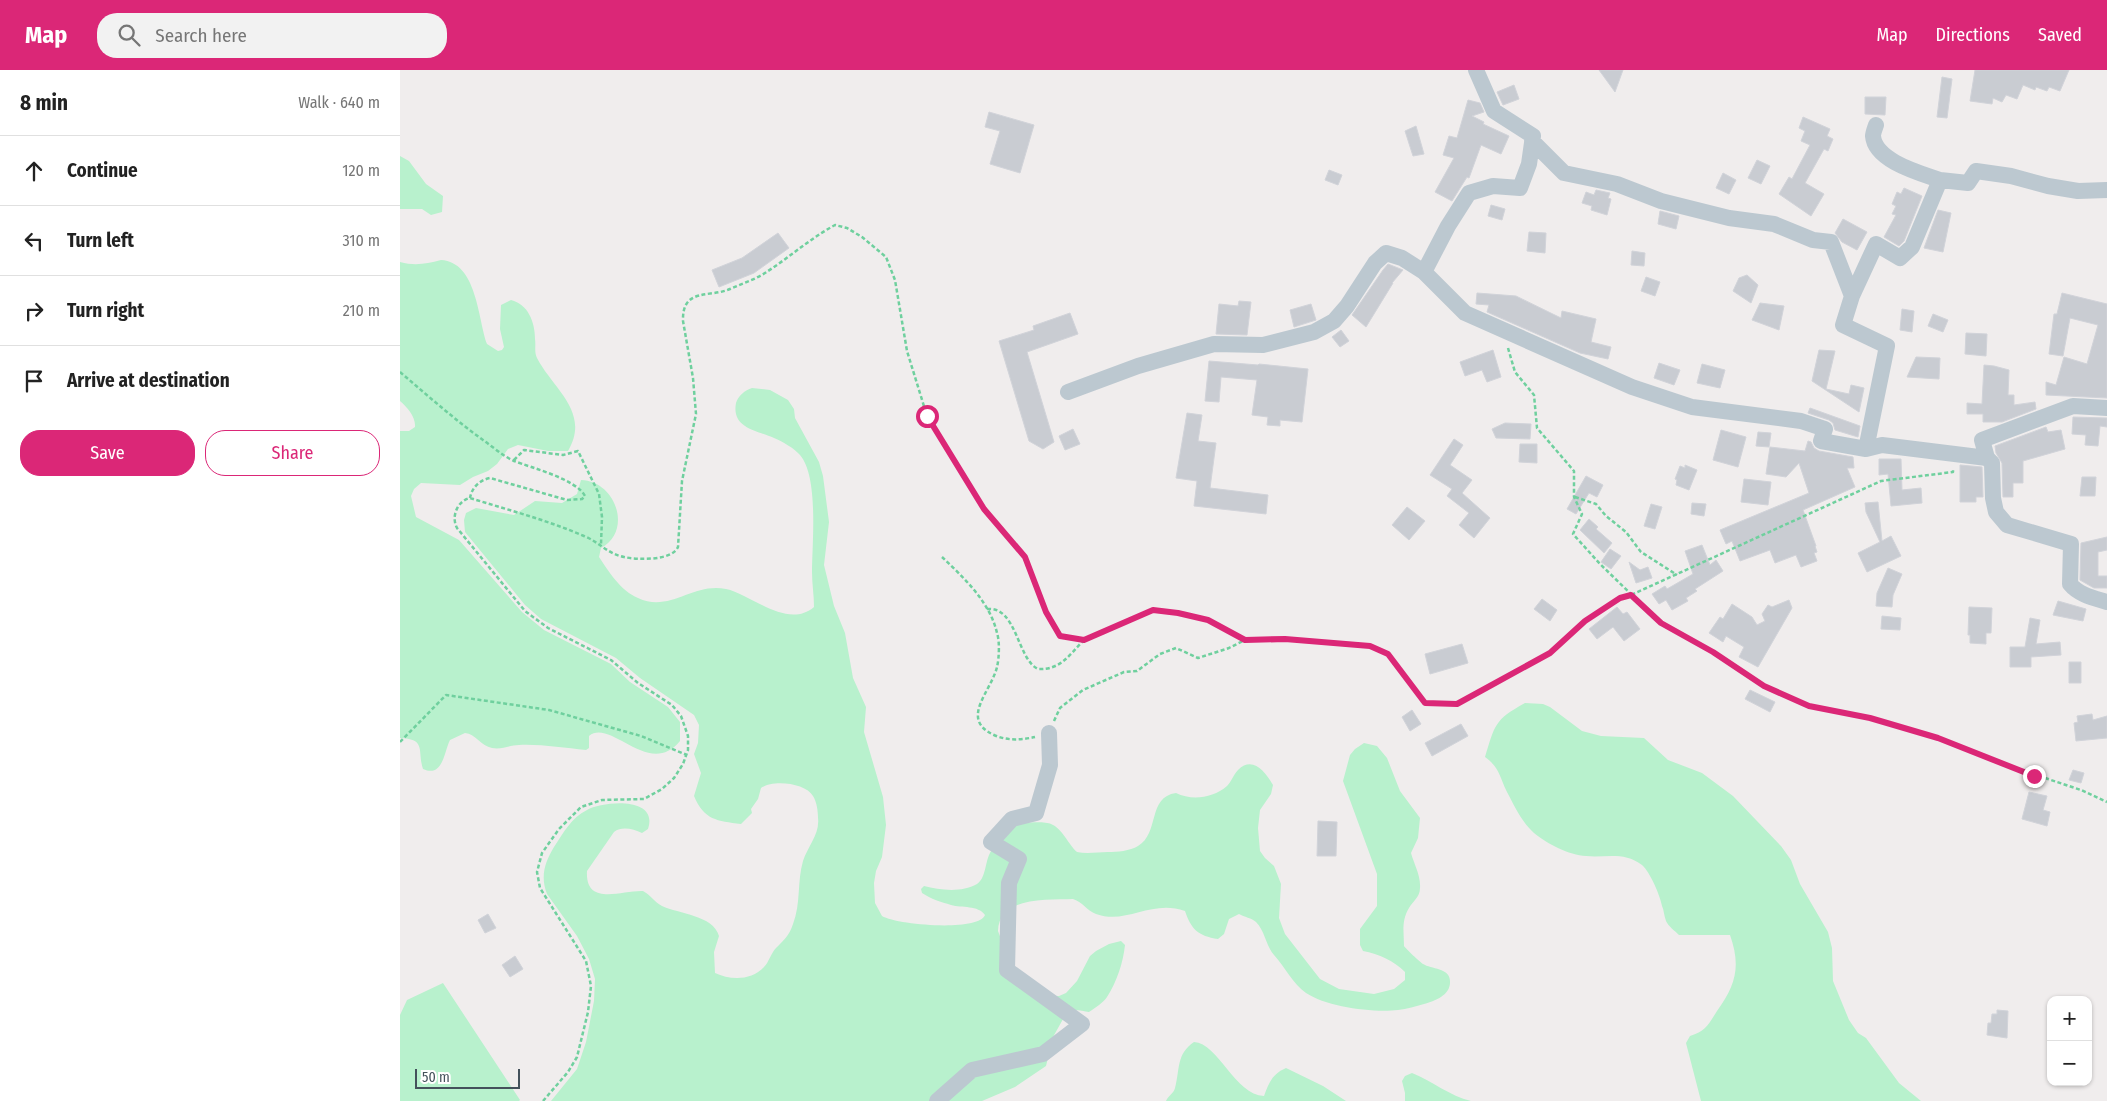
<!DOCTYPE html>
<html lang="en">
<head>
<meta charset="utf-8">
<style>
  body { margin:0; font-family:"Fira Sans Condensed",sans-serif; background:#f2f2f2; color:#222 }
  .controls { position:absolute; right:15px; bottom:15px; display:grid; overflow:hidden; border-radius:10px; box-shadow:0 1px 4px #0004 }
  .controls button { width:45px; height:45px; display:grid; place-items:center; padding:0; border:0; border-bottom:1px solid #e0e0e0; background:#fff; color:#222; font:25px sans-serif }
  .scale { position:absolute; left:15px; bottom:12px; width:105px; box-sizing:border-box; padding-left:5px; border:2px solid #44515b; border-top:0; font-size:14px; line-height:18px; white-space:nowrap; color:#44515b; -webkit-text-stroke:4px #fff; paint-order:stroke }
  .stop { position:absolute; width:15px; height:15px; margin:-11px; border:4px solid #db2777; border-radius:50%; background:#fff }
  .stop.end { background:#db2777; border-color:#fff; box-shadow:0 1px 5px #0008 }
  .list { margin:0; padding:0; list-style:none }
  h2 { display:flex; justify-content:space-between; align-items:center; height:65px; margin:0; padding:0 20px; font-size:21px }
  h2 small { font-size:16px; font-weight:400; color:#767676 }
  .list li { display:grid; grid-template-columns:32px 1fr auto; gap:15px; align-items:center; box-sizing:border-box; height:70px; padding:0 20px; border-top:1px solid #e0e0e0 }
  .list b { display:block; font-size:19px; white-space:nowrap }
  .list em { font-size:16px; font-style:normal; color:#767676 }
  .actions { display:flex; gap:10px; padding:15px 20px }
  .actions a { flex:1; padding:11px 0; border:1px solid #db2777; border-radius:20px; text-align:center; font-size:18px; color:#db2777 }
  .actions .main { background:#db2777; color:#fff }
  .icon { flex:none; width:28px; height:28px; fill:none; stroke:currentColor; stroke-width:2; stroke-linecap:round; stroke-linejoin:round }
  .map { position:relative; flex:none; width:1707px; height:1031px; overflow:hidden }
  header { display:flex; align-items:center; gap:30px; box-sizing:border-box; height:70px; padding:0 25px; background:#db2777; color:#fff }
  header strong { font-size:24px }
  nav { display:flex; gap:28px; margin-inline-start:auto; font-size:18px }
  .search { width:350px; height:45px; background:#f2f2f2; display:flex; align-items:center; gap:12px; box-sizing:border-box; padding:0 18px; border-radius:20px; color:#767676; font-size:19px }
  main { display:flex }
  aside { flex:1; background:#fff }
  .map>svg:first-child { display:block }
  .green { fill:#b8f1cd }
  .building { fill:#c9ccd2; stroke:#d1d3d9 }
  .lines { fill:none; stroke-linecap:round; stroke-linejoin:round }
  .path { stroke:#6fd09e; stroke-width:2.5; stroke-dasharray:4 2.5; stroke-linecap:butt }
  .minor { stroke:#bcc8d0; stroke-width:16 }
  .route { stroke:#db2777; stroke-width:6 }
</style>
</head>
<body>
<header>
<strong>Map</strong>
<div class="search"><svg class="icon" aria-label="search" viewBox="0 0 24 24"><circle cx="10" cy="10" r="6"/><path d="M15 15l6 6"/></svg>Search here</div>
<nav><a>Map</a><a>Directions</a><a>Saved</a></nav>
</header>
<main>
<aside>
<h2>8 min<small>Walk · 640 m</small></h2>
<ul class="list">
<li><svg class="icon" aria-label="ahead" viewBox="0 0 24 24"><path d="M12 20V5M6 11l6-6 6 6"/></svg><div><b>Continue</b></div><em>120 m</em></li>
<li><svg class="icon" aria-label="left" viewBox="0 0 24 24"><path d="M17 20v-9H6M10 6l-5 5 5 5"/></svg><div><b>Turn left</b></div><em>310 m</em></li>
<li><svg class="icon" aria-label="right" viewBox="0 0 24 24"><path d="M7 20v-9h11M14 6l5 5-5 5"/></svg><div><b>Turn right</b></div><em>210 m</em></li>
<li><svg class="icon" aria-label="arrive" viewBox="0 0 24 24"><path d="M6 21V4h12l-3 4 3 4H6"/></svg><div><b>Arrive at destination</b></div></li>
</ul>
<div class="actions"><a class="main">Save</a><a>Share</a></div>
</aside>
<div class="map">
<svg width="1707" height="1031" viewBox="0 0 1707 1031">
  <rect width="100%" height="100%" fill="#f0eded"/>
  <path class="green" d="M0,86l9,5 17,23 17,12 -1,16 -11,3 -9,-6h-22z
    M41,190c36,2 37,59 46,84l11,7 4,-1 2,-3 -4,-18 1,-24 10,-5c17,4 24,22 24,39 1,7 -1,13 2,19 16,31 54,54 31,93h-20l-30,-6 -10,4 -11,15 -9,7 -15,6 -13,8 -39,-2 -7,6 -3,7 5,21 43,23 63,72 22,18 67,34 19,18 38,25 12,15v19c-31,38 -69,-23 -91,-5v12l-3,2c-22,-2 -45,-6 -67,-5 -9,0 -17,5 -27,3 -11,-2 -16,-14 -27,-15l-15,7c-6,12 -7,38 -27,29 -6,-18 4,-30 -23,-31v-307h9l6,-4c1,-10 -8,-20 -15,-26v-139c15,4 26,2 41,-2z
    M352,318l18,2 18,10 6,9 1,9 24,44 4,14 6,46 -5,43 10,41 11,27 8,45 13,29 -2,25 19,65 3,28 -4,32 -6,14 -2,12 1,20 7,13c15,9 97,16 103,-1 -7,-10 -23,-7 -34,-10 -10,-3 -20,-6 -29,-12l-1,-4 3,-3c16,4 37,7 53,-2 9,-6 8,-22 13,-31 4,-7 20,-23 27,-28 5,-3 28,-4 34,-1 11,4 17,20 26,28 10,2 21,0 31,0 9,0 22,-1 30,-6 22,-13 9,-49 38,-53 16,8 37,5 51,-7 5,-5 6,-11 11,-16 15,-15 28,3 35,15l-2,9 -11,16 -2,18 2,23 5,7 9,8 7,18 -2,34 6,16 35,45 19,10 35,5 20,-5 11,-9v-8c-11,-11 -26,-18 -42,-21l-3,-6v-16l17,-23v-32l-34,-93 7,-26 5,-6 9,-6 13,3 10,12 13,33 20,27 -2,20 -7,15c3,11 10,23 9,35 0,9 -7,13 -11,20 -8,13 -5,25 -5,38 2,3 16,16 19,18 8,5 27,4 27,17 1,14 -15,20 -26,23 -8,2 -17,5 -26,6 -25,3 -71,-3 -92,-17 -13,-9 -21,-26 -32,-38 -8,-9 -9,-24 -18,-33 -4,-4 -12,-5 -17,-8l-10,5 -5,15 -6,5c-20,-3 -27,-10 -33,-28 -34,-12 -58,14 -89,3 -9,-3 -13,-12 -23,-15 -25,1 -74,-3 -75,32l19,51 15,13 27,1 7,-3 11,-12 13,-25 6,-5 13,-7 12,-3 4,4c-2,18 -8,36 -18,52 -4,6 -12,11 -18,15 -7,-1 -16,-4 -22,0l-14,25 -7,29 -31,21 -33,14h-431l26,-32 9,-27 8,-41 1,-22 -6,-20 -12,-23 -30,-42c-7,-18 -2,-32 7,-47 10,-15 17,-29 33,-37 16,-9 72,-14 61,19l-6,4c-9,-4 -20,-7 -28,-1l-27,39c-2,36 35,19 56,20 8,4 11,11 19,15 17,8 51,9 57,30l-5,16 1,21c15,7 36,8 49,-6 5,-5 7,-14 12,-19 8,-8 13,-12 17,-24 8,-20 4,-43 10,-63 5,-15 17,-27 15,-43 0,-6 -1,-16 -5,-22 -7,-13 -40,-17 -52,-8l-3,11 -7,10 1,4 -11,11c-24,-3 -37,-4 -47,-28l7,-23 -7,-19 4,-11 1,-18 -5,-10 -54,-37 -24,-20 -75,-39 -16,-14 -60,-73 -1,-12 2,-7 10,-5 38,7 21,-14 27,2 15,-9 4,-14c35,1 52,51 20,68l-2,9c10,15 22,34 39,41 32,15 55,-16 88,-9 25,5 61,41 88,18 0,-12 -2,-23 -2,-35 0,-28 7,-95 -12,-117 -6,-7 -17,-13 -26,-17 -15,-7 -43,-9 -38,-35 2,-7 9,-13 16,-15z
    M1125,633l18,1 7,3 32,24 19,5 43,2 24,22 34,13 31,23 48,50 10,14 9,24 28,48 4,16 1,33 16,39 9,13 8,5 33,45 22,18h-220l-15,-58 4,-7c16,-5 18,-11 27,-25 19,-26 24,-45 13,-76h-51c-4,-4 -11,-9 -13,-14 -2,-5 -2,-11 -4,-15 -2,-11 -12,-34 -20,-41 -18,-14 -36,-7 -56,-9 -17,-1 -39,-12 -52,-23 -13,-12 -19,-26 -27,-41 -8,-16 -7,-24 -22,-35 10,-32 9,-37 40,-54z
    M43,913l77,117 -1,1h-119v-86l7,-15z
    M794,972c24,1 41,53 70,54 5,-13 8,-22 22,-28l37,18 23,15h-180c2,-5 8,-8 9,-13 5,-18 1,-34 19,-46z
    M1012,1003c20,8 38,23 59,28h-66v-8l-3,-12 3,-5z"/>
  <path class="building" d="M1199,0h24l-8,22z
    M1575,0h94l-9,21 -11,-4 -2,4 -11,-4 -1,3 -12,-5 -6,14 -11,-4 -4,7 -9,-4 -1,6 -22,-3z
    M1542,7l10,2 -5,39 -10,-1z
    M1114,15l5,14 -16,6 -6,-13z
    M1465,27h21l-1,18 -20,-1z
    M1068,30l12,3 4,9 -12,4 12,6 -1,2 26,12 -8,18 -20,-9 -12,33 -2,-1 -15,24 -17,-9 19,-34 -11,-3 6,-19 8,2z
    M589,42l45,13 -14,48 -30,-9 10,-33 -15,-4z
    M1403,47l27,12 -3,7 6,3 -5,12 -4,-2 -19,34 19,11 -13,22 -32,-22 10,-17 3,2 18,-34 -9,-4 4,-10 -6,-3z
    M1016,56l8,28 -11,2 -8,-25z
    M1357,90l13,6 -9,18 -13,-6z
    M929,100l13,5 -4,10 -13,-5z
    M1323,103l13,7 -7,14 -13,-6z
    M1504,118l18,8 -18,45 -5,5 -15,-9 12,-22 -4,-1 4,-8 -4,-2 5,-12 4,2z
    M1196,120l14,3 -2,5 3,1 -4,16 -16,-5 1,-4 -10,-3 4,-11 8,3z
    M1091,135l14,4 -3,11 -14,-4z
    M1538,140l13,3 -8,39 -19,-4z
    M1260,141l19,5 -3,13 -18,-5z
    M1443,149l24,13 -10,18 -15,-8 -7,-9z
    M1129,162l17,1 -1,20 -18,-2z
    M378,163l11,15 -35,25 -35,14 -7,-17 30,-12z
    M1232,181l13,2 -1,13 -13,-1z
    M988,194l15,6 -11,13h1l-27,44 -14,-12 31,-45z
    M1347,205l11,10 -7,18 -18,-12 6,-13z
    M1246,207l14,5 -5,14 -14,-5z
    M1077,223l39,3 45,22 1,-7 34,8 -5,23 20,5 -3,12 -28,-6 -93,-41 2,-7 -13,-1z
    M1662,223l45,11v94l-61,-3v-13l10,3 8,-28 23,7 11,-39 -28,-7 -7,38 -14,-2 5,-40h3z
    M839,231l12,1 -4,33 -31,-1 3,-30 19,2z
    M1360,233l24,3 -5,24 -27,-10z
    M911,234l5,16 -22,7 -4,-17z
    M1502,239l12,2 -2,21 -12,-2z
    M670,243l8,21 -51,18 27,90 -11,7 -14,-8 -30,-100 35,-11 -1,-4z
    M1533,244l15,6 -5,12 -15,-6z
    M941,260l8,11 -9,6 -8,-10z
    M1566,263l21,1 -1,22 -21,-2z
    M1093,280l8,27 -14,5 -5,-12 -17,6 -5,-14z
    M1419,280l16,1 -9,38 23,5 2,-9 13,3 -5,24 -47,-31z
    M1516,287l24,1 -1,21 -32,-2z
    M809,291l49,4 1,-1 49,5 -6,53 -22,-2v6l-13,-1 1,-8 -16,-2 5,-35 -36,-3 -2,25 -14,-1z
    M1259,293l21,7 -6,15 -20,-7z
    M1302,294l23,6 -5,18 -23,-5z
    M1584,295l10,1 15,4 -1,25h6v10l21,-3 1,7 -34,13h-19v-8h-16v-11l15,1z
    M1410,338l50,18 -2,11 -23,-7 -2,-7 -4,-3 -21,-7z
    M787,343l15,2 -4,26 18,2 -6,45 58,7 -2,19 -72,-8 3,-25 -21,-3z
    M1673,347l34,1v9l-7,-1 -2,20 -13,-1 1,-10 -14,-1z
    M1105,353l26,1 -1,15 -34,-1 -4,-9z
    M1646,357l2,5 13,-2 4,19 -42,12v22h-10v14h-10l-1,-34 -6,-10 -1,-7z
    M673,359l7,15 -15,6 -6,-14z
    M1321,360l25,7 -8,30 -25,-7z
    M1358,362l13,1 -2,14 -13,-1z
    M1054,369l9,6 -13,20 22,15 -10,13 28,25 -16,20 -15,-13 10,-12 -22,-17 5,-7 -22,-14z
    M1408,371l3,1 3,6 5,3 34,6 1,11h-7l8,19 -52,23 13,36h-1l2,6 -3,1 3,8 -16,6 -5,-12 -21,8 -5,-13 -30,11 -8,-20 -6,3 -6,-14 89,-37 -10,-30 -13,14 -20,-3 4,-27 35,4z
    M1120,374h17v19l-18,-1z
    M1479,389h22l1,31 19,-2 1,15 -31,3 -3,-32 -9,1z
    M1285,395l12,5 -8,20 -13,-5 1,-5 -2,-1 5,-13 5,2z
    M1560,395l22,2 1,30h-7v5h-16z
    M1186,406l17,9 -6,12 -8,-4 -13,21 -9,-5z
    M1682,407h14l-1,19h-15z
    M1344,409l27,3 -3,23 -27,-3z
    M1478,432l4,39 9,-5 10,20 -34,16 -9,-19 22,-11 -14,-30 -1,-9z
    M1292,433l14,1 -2,12 -13,-2z
    M1251,434l11,3 -7,22 -11,-3z
    M1007,437l18,14 -16,19 -17,-15z
    M1189,449l9,8 -2,2 16,14 -8,10 -24,-23z
    M1707,467v13l-9,2v24h9v12h-13l-14,-8 1,-37z
    M1302,475l8,20 6,-5 7,11 -28,18 2,2 -11,7 2,3 -16,9 -6,-10 -7,4 -7,-10 13,-8 2,3 26,-15 -8,-23z
    M1210,479l11,7 -10,13 -10,-7z
    M1229,492l11,8 8,-3 4,11 -16,5z
    M1488,498l14,6 -9,21 -1,12 -16,-1 1,-13z
    M1142,529l15,11 -7,11 -16,-12z
    M1389,530l3,8 -34,59 -19,-10 5,-10 -18,-11 -3,6 -14,-9 11,-16 3,2 9,-15 20,13 5,8 8,-4 -3,-7 6,-9 4,2z
    M1658,531l28,8 -3,12 -30,-6z
    M1217,537l6,7 4,-2 13,17 -16,12 -11,-14 -16,12 -8,-10z
    M1569,537l23,1 -1,25h-5v11l-16,-1v-8h-2z
    M1482,546l19,2 -1,12 -19,-1z
    M1630,548l10,2 -4,24 24,-2 1,13 -30,2v10h-21v-20h15z
    M1062,574l6,19 -38,11 -5,-20z
    M1669,592h12v21h-12z
    M1350,620l25,12 -5,10 -25,-13z
    M1012,640l9,14 -11,7 -8,-14z
    M1692,644l1,6 14,-4v22l-31,3 -2,-18 4,-1 -1,-6z
    M1061,654l7,12 -36,20 -7,-13z
    M1673,700l11,3 -3,10 -12,-3z
    M1629,722l18,4 -4,14 7,2 -3,14 -25,-7z
    M918,751l19,1 -1,34h-19z
    M88,844l8,14 -11,5 -7,-13z
    M115,886l8,13 -13,8 -8,-12z
    M1597,940l11,1 -1,27 -20,-3 1,-12h3l1,-9h5z"/>
  <g class="lines">
    <path class="path" d="M1108,278l7,24 19,23 3,33 37,43v26l8,17 -9,20 27,30 61,59 52,29 51,34 45,19 61,13 68,20 50,21 93,31 26,12
      M0,302c27,23 54,47 83,68 10,7 20,16 31,21 18,7 62,18 71,35l-3,3 -15,1 -77,-22c-10,2 -18,9 -20,20
      M114,390l10,-10 39,5 15,-4 21,43 3,23 -1,27
      M1175,427l21,7 10,12 20,16 15,20 36,23
      M542,487c22,21 48,45 55,76 3,9 2,26 0,34 -6,25 -38,52 -3,68 13,6 27,5 41,2
      M587,539c30,-3 30,50 51,60 23,1 31,-14 46,-29
      M654,651l6,-13 23,-18 41,-18 13,-1 23,-17 16,-6 22,10 31,-10 16,-8
      M0,672l46,-47 103,15 92,26 46,19
      M143,1031l25,-29 9,-15 11,-45 3,-26 -5,-25 -46,-73 -3,-16 5,-19 17,-24 22,-22 21,-7 42,-1 18,-10 12,-11 9,-14 5,-14v-14l-7,-20 -9,-11 -34,-22 -27,-23 -63,-32 -23,-17 -68,-83c-6,-11 0,-27 13,-30 38,12 77,22 114,38 15,6 24,18 40,21 13,3 48,4 54,-10l4,-66 14,-67 -3,-36 -10,-57c-1,-34 27,-23 47,-32 13,-6 27,-10 38,-18 23,-15 43,-33 67,-46l12,3 15,9 24,20 9,23 12,71 20,65 57,93 41,48 21,55 14,24 24,4 69,-30 25,3 30,7 37,20 40,-1 85,7 18,8 37,49 32,1 93,-51 35,-32 35,-23 11,-3 250,-114 72,-9v-4"/>
    <path class="minor" d="M1076,0l18,41 39,25 -4,28 -9,24 -27,-2 -24,7 -21,33 -24,46 41,41 167,74 60,20 109,14 24,8 -4,12 45,8 16,-4 105,13 -5,-18 91,-34 34,2
      M1132,71l32,32 53,11 44,17 68,17 45,6 39,16 18,2 21,54 -9,29 44,21 -21,103
      M1540,110l28,3 8,-12 35,5 37,10 30,5 29,-1
      M1452,226l24,-52 24,14 12,-11 28,-67c-20,-7 -65,-19 -67,-44 0,-3 2,-8 3,-11
      M668,322l70,-26 76,-22 49,1 51,-13 20,-11 13,-15 28,-43 11,-10 16,5 22,14
      M1587,388l5,5 1,35 3,14 11,13 64,19 -1,40c9,11 24,14 37,18
      M537,1031l35,-31 71,-16 39,-30 -75,-54 2,-87 10,-24 -28,-17 21,-23 24,-6 14,-48 -1,-32"/>
  </g>
  <g class="lines">
    <path class="route" d="M527,346l57,93 41,48 21,55 14,24 24,4 69,-30 25,3 30,7 37,20 40,-1 85,7 18,8 37,49 32,1 93,-51 35,-32 35,-23 11,-3 30,28 52,29 51,34 45,20 61,12 68,20 96,38"/>
  </g>
</svg>
<div class="controls">
<button>+</button>
<button>−</button>
</div>
<div class="scale">50 m</div>
<div class="stop" style="left:527px;top:346px"></div>
<div class="stop end" style="left:1634px;top:706px"></div>
</div>
</main>
</body>
</html>
